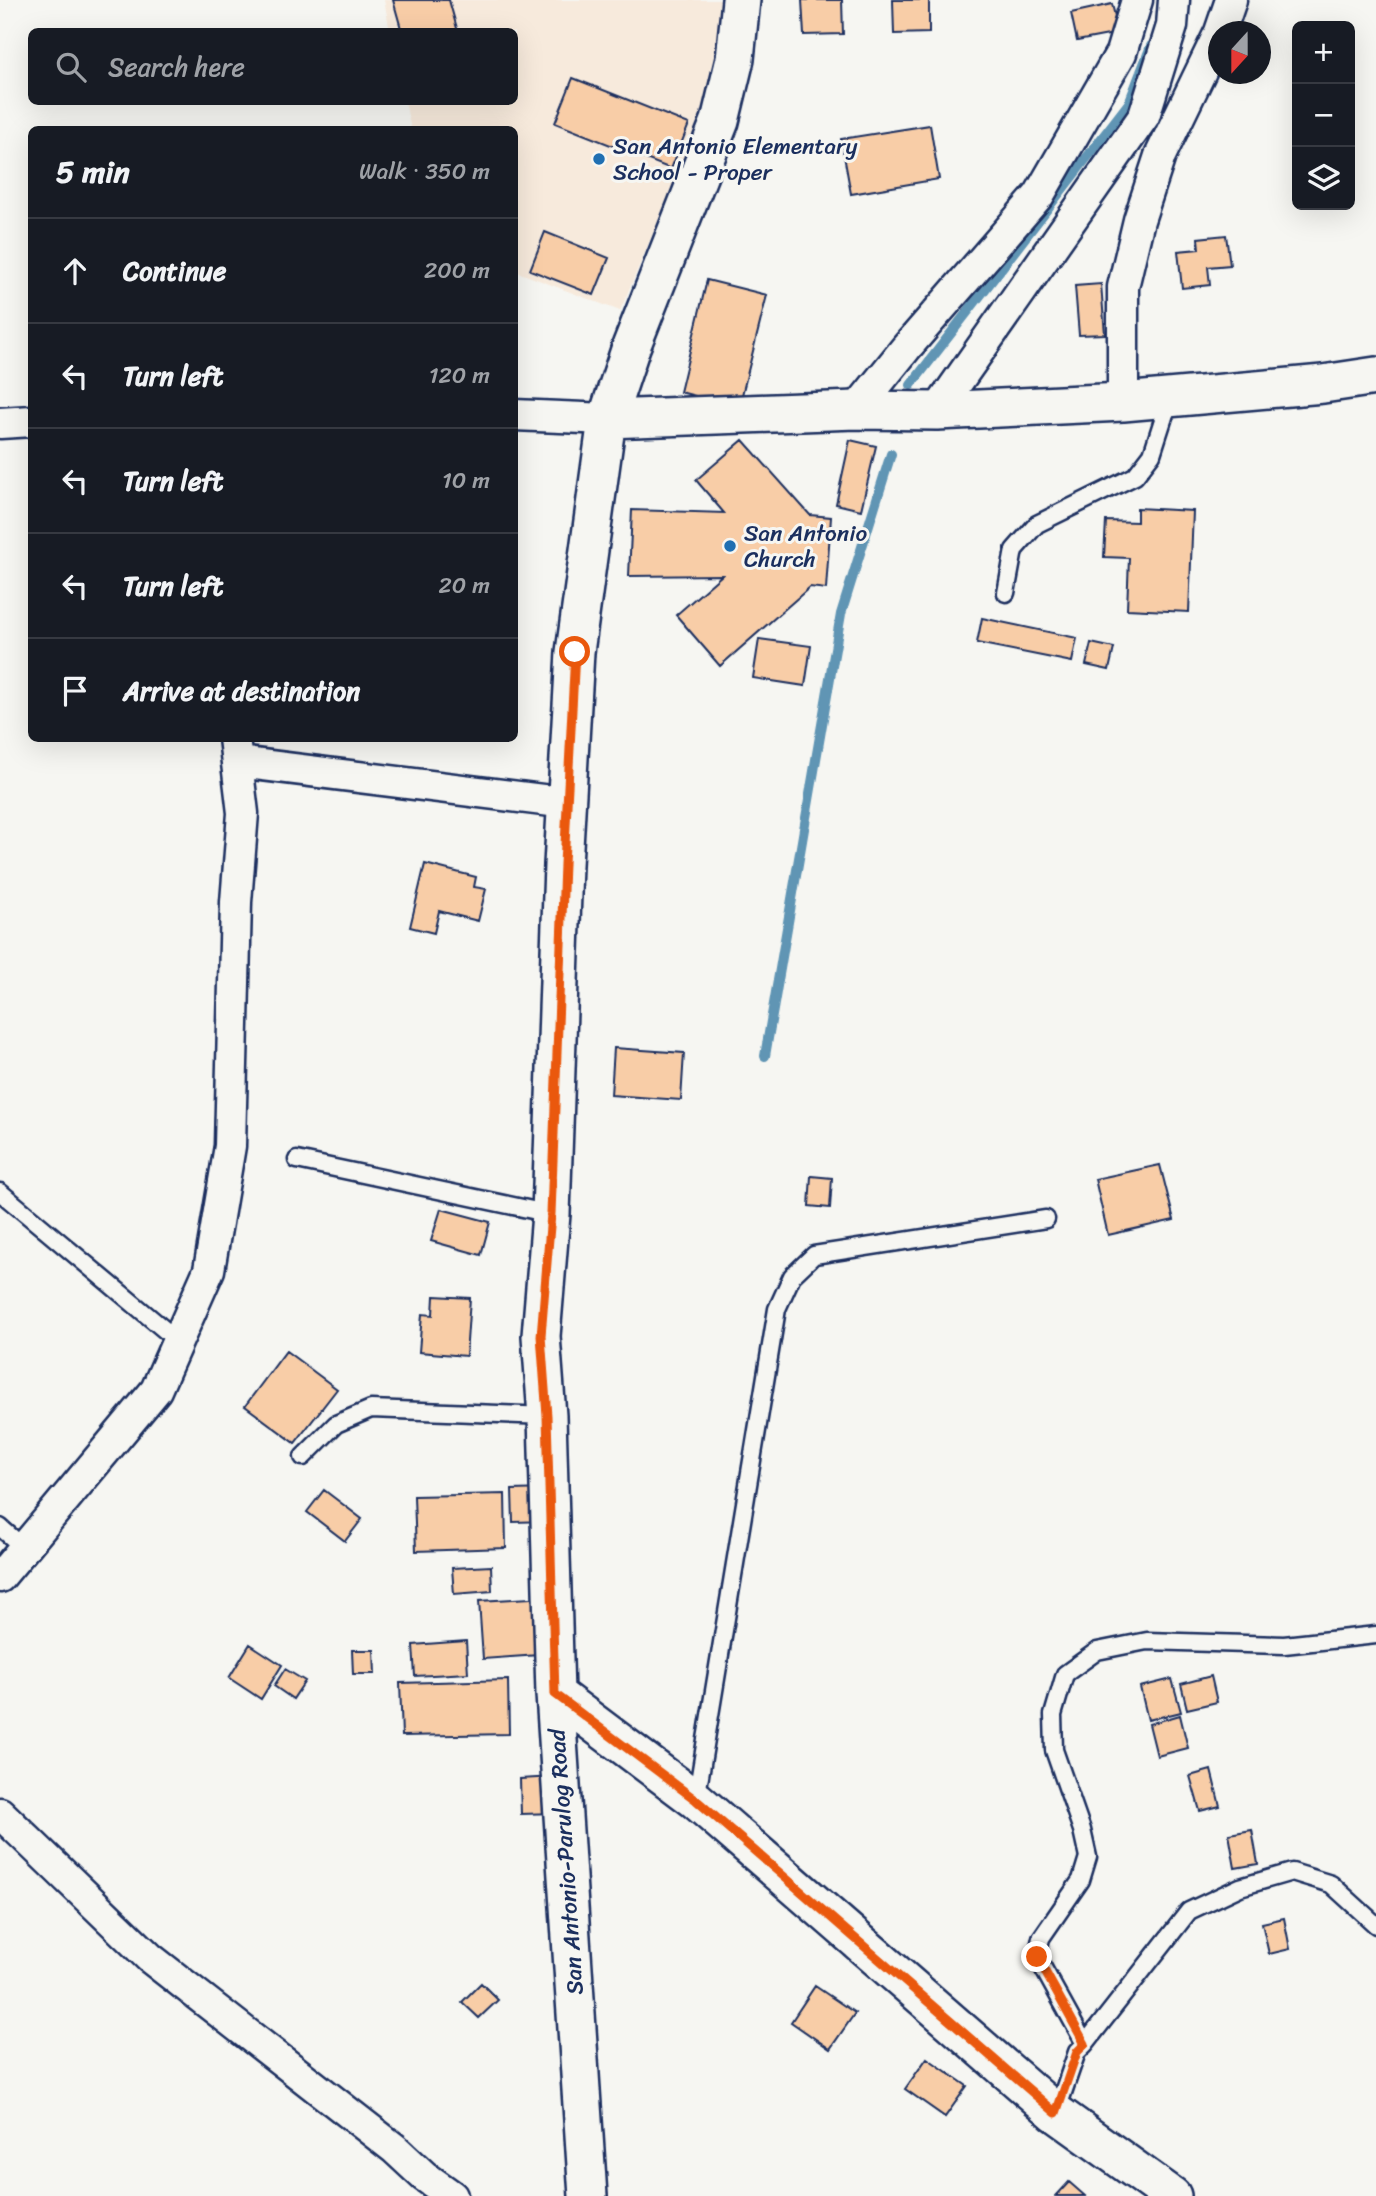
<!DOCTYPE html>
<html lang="en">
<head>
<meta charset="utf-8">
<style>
  body { margin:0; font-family:Sriracha,sans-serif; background:#20242c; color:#f1f3f6 }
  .controls { position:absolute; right:21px; top:21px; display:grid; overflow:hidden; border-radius:10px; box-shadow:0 7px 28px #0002 }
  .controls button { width:63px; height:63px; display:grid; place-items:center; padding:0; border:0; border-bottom:2px solid #363941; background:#171b24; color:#f1f3f6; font:35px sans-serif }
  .compass { position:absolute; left:1208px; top:21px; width:63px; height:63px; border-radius:50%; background:#171b24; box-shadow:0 7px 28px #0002; rotate:201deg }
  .stop { position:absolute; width:21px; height:21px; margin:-16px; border:5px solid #ea580c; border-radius:50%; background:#fff }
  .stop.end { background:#ea580c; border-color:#fff; box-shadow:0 2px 7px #0008 }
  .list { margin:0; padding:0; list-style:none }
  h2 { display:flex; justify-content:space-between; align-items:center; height:91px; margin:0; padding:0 28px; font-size:30px }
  h2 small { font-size:23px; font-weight:400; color:#9ea1a6 }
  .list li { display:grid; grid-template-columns:46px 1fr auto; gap:21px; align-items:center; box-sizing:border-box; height:105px; padding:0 28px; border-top:2px solid #363941 }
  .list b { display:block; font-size:26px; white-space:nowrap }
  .list em { font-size:23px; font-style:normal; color:#9ea1a6 }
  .icon { flex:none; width:38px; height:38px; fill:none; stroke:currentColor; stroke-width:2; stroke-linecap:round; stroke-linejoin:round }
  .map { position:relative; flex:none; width:1376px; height:2196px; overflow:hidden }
  .search { position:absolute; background:#171b24; box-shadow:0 7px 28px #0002; left:28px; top:28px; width:490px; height:77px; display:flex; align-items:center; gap:18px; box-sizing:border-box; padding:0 24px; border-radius:10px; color:#9ea1a6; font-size:26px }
  .panel { position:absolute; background:#171b24; box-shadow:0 7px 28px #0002; left:28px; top:126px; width:490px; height:616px; border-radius:10px }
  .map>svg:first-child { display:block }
  .built { fill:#f7eadc }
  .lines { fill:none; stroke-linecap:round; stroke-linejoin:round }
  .stream { stroke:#6095b4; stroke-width:10 }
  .building { fill:#f8cda7; stroke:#1b2f5e; stroke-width:2 }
  .service-casing { stroke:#1b2f5e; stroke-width:21 }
  .minor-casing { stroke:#1b2f5e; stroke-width:35 }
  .tertiary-casing { stroke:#1b2f5e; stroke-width:42 }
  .service { stroke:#f6f6f2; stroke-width:16 }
  .minor { stroke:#f6f6f2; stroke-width:30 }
  .tertiary { stroke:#f6f6f2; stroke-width:37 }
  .route { stroke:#ea580c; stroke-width:9 }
  .poi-dot { fill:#1f6fb2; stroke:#f6f6f2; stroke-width:2.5 }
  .labels { text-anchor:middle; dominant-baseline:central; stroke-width:6; stroke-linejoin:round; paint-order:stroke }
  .poi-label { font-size:23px; fill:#1b2f5e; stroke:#f6f6f2; text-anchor:start }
  .street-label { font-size:23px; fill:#1b2f5e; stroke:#f6f6f2 }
</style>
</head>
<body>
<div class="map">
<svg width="1376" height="2196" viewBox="0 0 1376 2196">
  <rect width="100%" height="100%" fill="#f6f6f2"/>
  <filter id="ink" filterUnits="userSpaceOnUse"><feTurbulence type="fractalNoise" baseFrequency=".0143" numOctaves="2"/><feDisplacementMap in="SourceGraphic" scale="14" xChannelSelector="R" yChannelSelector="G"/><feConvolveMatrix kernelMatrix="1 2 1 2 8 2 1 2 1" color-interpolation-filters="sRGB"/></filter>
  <g filter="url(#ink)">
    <path class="built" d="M384,0h341v26l-18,80 -87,205 -105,-40 -1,-141 -103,-1 -6,-27h109v-70l-124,-1z"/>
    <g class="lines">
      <path class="stream" d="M911,385l218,-282 22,-57
        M765,1056l76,-442 50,-160"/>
    </g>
    <path class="building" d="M393,0h56l9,32h-56z
      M802,0h40l1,34 -39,1z
      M893,0h36v33l-35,1z
      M1112,4l7,29 -42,8 -6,-28z
      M573,78l116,46 -18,45 -116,-46z
      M930,125l9,54 -88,15 -10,-55z
      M545,232l64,26 -15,37 -64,-25z
      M1226,235l4,30 -22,2 2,18 -28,3 -4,-37 21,-2 -1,-11z
      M707,280l60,15 -28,112 -59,-15z
      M1101,284l4,50 -26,1 -4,-49z
      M743,440l67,75 21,2 -5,72 -16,-2 -90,79 -44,-51 46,-40 -93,1 3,-66 92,3 -28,-33z
      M850,440l26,6 -15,64 -25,-6z
      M1137,508l56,3 -4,101 -62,-3 2,-51 -25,-1 2,-36 31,1z
      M982,618l95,20 -5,24 -95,-19z
      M759,639l52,7 -6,40 -52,-8z
      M1091,643l23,5 -5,22 -23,-5z
      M425,864l51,13 -2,10 12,2 -8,32 -39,-10 -5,22 -24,-6z
      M614,1048l70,5 -3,47 -70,-5z
      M1160,1165l14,55 -66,15 -13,-56z
      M811,1176l21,2 -2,30 -21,-2z
      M441,1209l49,13 -9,33 -50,-14z
      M434,1296l36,2 -4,58 -47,-4 3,-38 11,1z
      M286,1351l51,38 -42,54 -50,-37z
      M546,1489l1,32 -34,1 -1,-32z
      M324,1490l38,29 -17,22 -38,-29z
      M505,1494l1,54 -90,3 -2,-55z
      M491,1566l1,25 -38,3 -2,-26z
      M549,1597l4,57 -70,5 -4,-58z
      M466,1641l2,32 -53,3 -2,-31z
      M250,1644l32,21 -21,34 -32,-21z
      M352,1650h22l1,24h-22z
      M285,1669l20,12 -12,18 -19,-13z
      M1211,1676l6,26 -30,7 -6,-25z
      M1172,1679l9,33 -33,8 -8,-33z
      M508,1680l1,54 -107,2 -2,-53z
      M1180,1715l8,33 -31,8 -8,-32z
      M1211,1770l9,36 -20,5 -10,-35z
      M554,1777l2,36 -35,1 -1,-35z
      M1252,1830l6,34 -23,4 -6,-34z
      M1284,1918l6,31 -21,5 -7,-31z
      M481,1983l17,17 -19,18 -17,-16z
      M815,1986l40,27 -25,36 -39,-27z
      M927,2058l40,28 -22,31 -40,-28z
      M1069,2182l16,14h-29z"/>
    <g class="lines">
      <g class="service-casing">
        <path id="service" d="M1006,593l8,-43 23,-26 98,-48 17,-22 18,-56
          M297,1160l254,54
          M0,1192l178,149
          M303,1457l33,-33 35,-15 176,7
          M0,1527l24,21
          M696,1800l81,-491 15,-33 22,-21 232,-36
          M1085,2044l104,-133 51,-24 52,-15 39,12 45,41
          M1056,2113l21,-61 8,-8 -48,-87 4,-19 40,-58 7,-23 -6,-27 -28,-80 -1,-35 12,-41 32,-23 50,-10 137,4 92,-10"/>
      </g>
      <g class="minor-casing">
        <path id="minor" d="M1220,32l11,-32
          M1123,402v-115l16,-67 21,-64 58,-120
          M856,410l50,-62 133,-153 82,-142 16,-53
          M937,411l207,-295 28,-90 2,-26
          M514,415l93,4
          M0,423l32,-2
          M238,762l329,41
          M0,1577l156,-187 53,-120 21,-124 6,-244 7,-89 -9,-75
          M0,1813l150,145 245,191 29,27 28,20"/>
      </g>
      <g class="tertiary-casing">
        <path id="tertiary" d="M607,419l249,-9 81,1 186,-9 200,-18 53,-8
          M555,1694l141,106 360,313 116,83
          M588,2196l-33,-502 -8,-278 -6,-80 10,-122 12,-349 12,-213 32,-233 24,-72 89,-226 15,-62 6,-59"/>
      </g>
      <use href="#service" class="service"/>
      <use href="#minor" class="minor"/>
      <use href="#tertiary" class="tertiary"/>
    </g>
  </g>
  <g class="lines" filter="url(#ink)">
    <path class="route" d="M575,652l-11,212 -13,350 -10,122 6,80 8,278 141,106 360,313 21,-61 8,-8 -48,-87"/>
  </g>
  <g class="poi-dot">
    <circle cx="599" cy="159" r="7"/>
    <circle cx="730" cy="546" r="7"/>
  </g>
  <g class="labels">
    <g class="poi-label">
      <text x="613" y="146">San Antonio Elementary<tspan x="613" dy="26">School - Proper</tspan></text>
      <text x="744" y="533">San Antonio<tspan x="744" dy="26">Church</tspan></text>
    </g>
    <g class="street-label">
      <text transform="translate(566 1862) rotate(-94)">San Antonio-Parulog Road</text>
    </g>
  </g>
</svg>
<div class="controls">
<button>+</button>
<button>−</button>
<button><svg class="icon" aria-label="layers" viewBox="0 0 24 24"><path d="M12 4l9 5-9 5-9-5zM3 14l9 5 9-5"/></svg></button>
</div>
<svg class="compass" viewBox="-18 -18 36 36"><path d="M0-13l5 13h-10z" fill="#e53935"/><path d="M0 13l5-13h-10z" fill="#9ea1a6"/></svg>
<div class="stop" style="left:575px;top:652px"></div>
<div class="stop end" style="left:1037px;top:1957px"></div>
<div class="search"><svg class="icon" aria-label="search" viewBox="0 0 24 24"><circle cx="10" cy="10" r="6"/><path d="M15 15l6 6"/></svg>Search here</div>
<section class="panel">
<h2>5 min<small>Walk · 350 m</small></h2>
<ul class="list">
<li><svg class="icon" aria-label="ahead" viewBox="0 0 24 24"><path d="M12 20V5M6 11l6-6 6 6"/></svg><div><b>Continue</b></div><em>200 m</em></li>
<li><svg class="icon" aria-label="left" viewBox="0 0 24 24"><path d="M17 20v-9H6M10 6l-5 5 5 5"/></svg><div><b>Turn left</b></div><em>120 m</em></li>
<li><svg class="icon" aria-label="left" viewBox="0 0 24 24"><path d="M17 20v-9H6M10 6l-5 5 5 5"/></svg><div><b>Turn left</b></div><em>10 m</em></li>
<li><svg class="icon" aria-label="left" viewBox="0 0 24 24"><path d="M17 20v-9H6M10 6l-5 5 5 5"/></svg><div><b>Turn left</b></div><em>20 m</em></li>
<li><svg class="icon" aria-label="arrive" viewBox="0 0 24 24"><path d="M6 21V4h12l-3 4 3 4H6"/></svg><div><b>Arrive at destination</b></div></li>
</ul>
</section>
</div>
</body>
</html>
